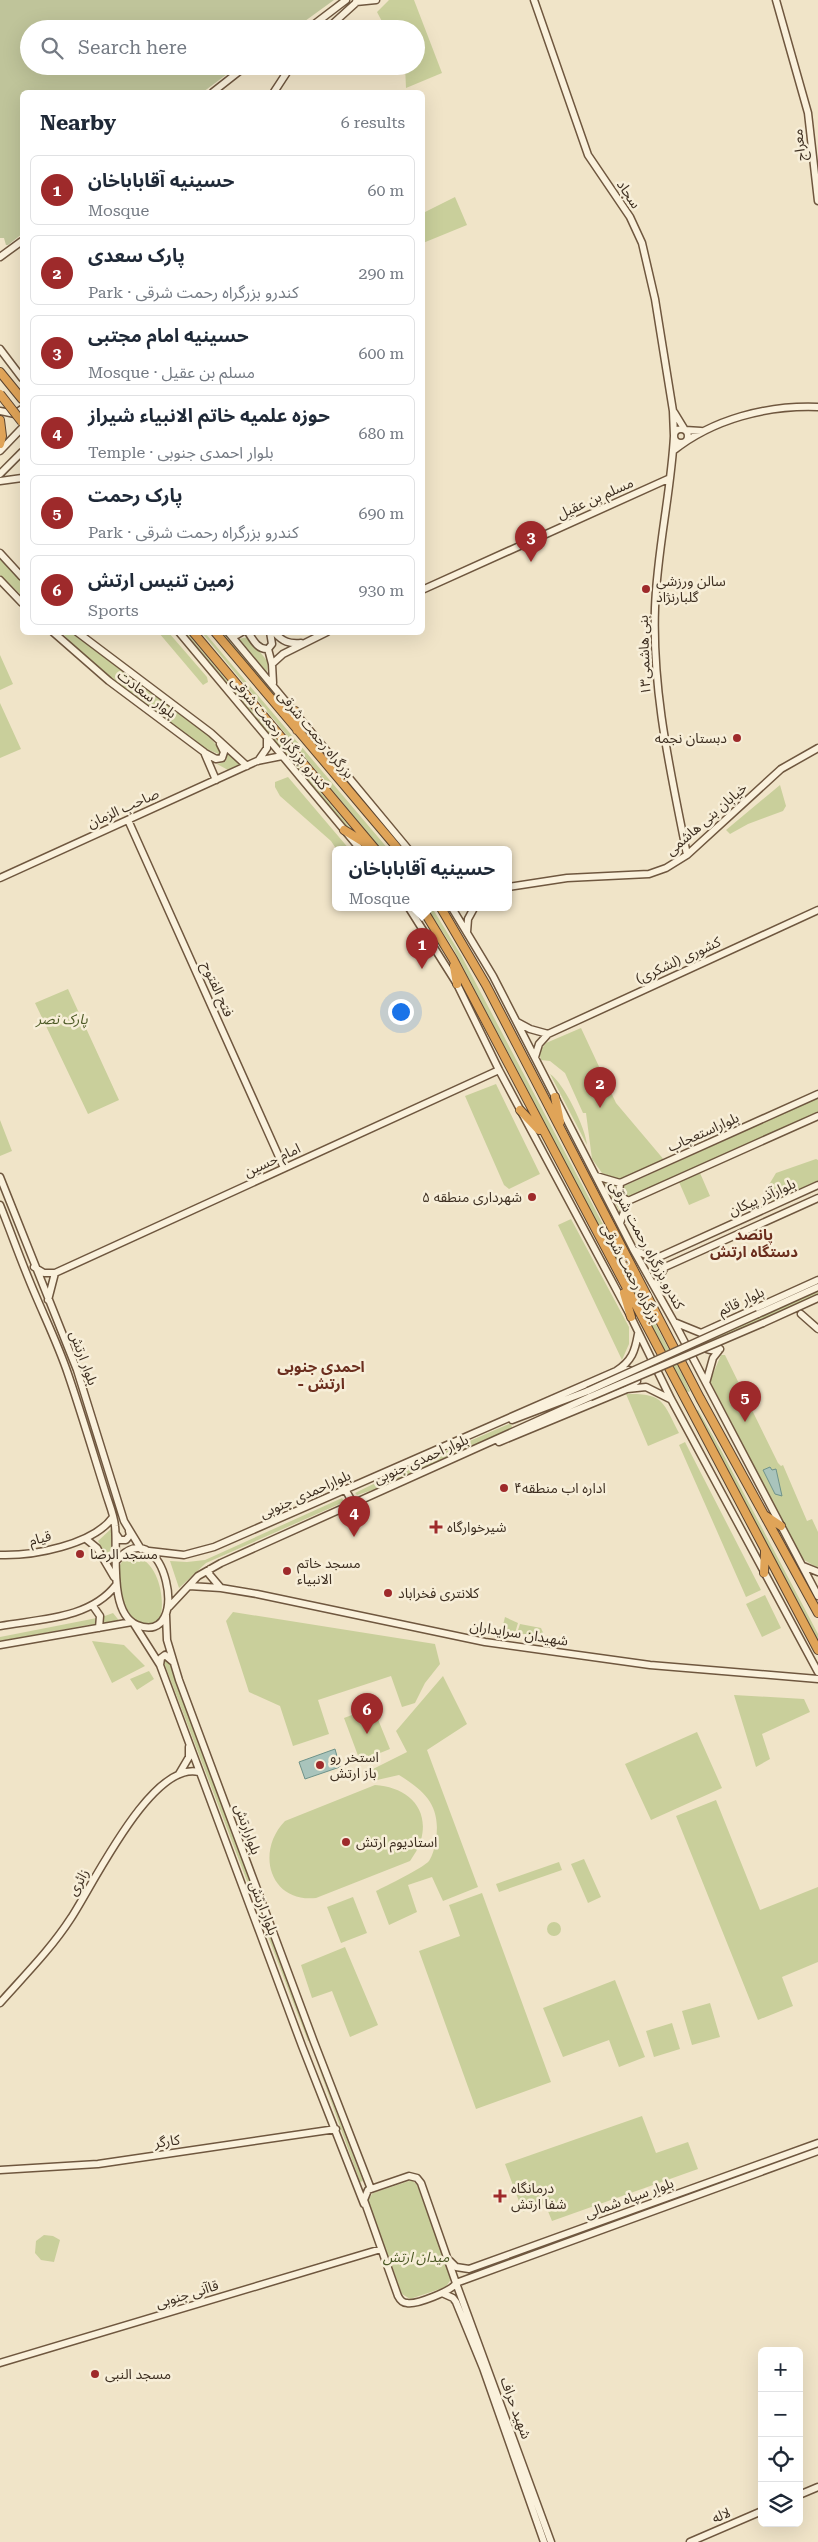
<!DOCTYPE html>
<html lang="en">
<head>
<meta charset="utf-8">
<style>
  body { margin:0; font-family:"Roboto Serif","Noto Sans Arabic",serif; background:#f2f2f3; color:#1f2937 }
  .controls { position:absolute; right:15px; bottom:15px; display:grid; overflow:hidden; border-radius:8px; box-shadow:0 5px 20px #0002 }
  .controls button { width:45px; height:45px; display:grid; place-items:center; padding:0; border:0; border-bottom:1px solid #e0e1e3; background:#fff; color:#1f2937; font:25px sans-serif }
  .you { position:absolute; left:400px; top:1011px; width:18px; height:18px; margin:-12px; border:4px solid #fff; border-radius:50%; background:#1a73e8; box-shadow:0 0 0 8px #1a73e833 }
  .badge { display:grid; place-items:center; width:32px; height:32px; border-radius:50%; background:#9e2a2b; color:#fff; font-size:16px; font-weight:700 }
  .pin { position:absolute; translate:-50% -41px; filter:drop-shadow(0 1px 2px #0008) }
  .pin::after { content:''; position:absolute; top:26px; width:18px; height:15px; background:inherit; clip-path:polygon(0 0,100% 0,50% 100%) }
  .popup { position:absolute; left:332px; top:846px; width:180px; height:65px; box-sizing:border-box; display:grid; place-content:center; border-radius:8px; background:#fff; filter:drop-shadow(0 1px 4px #0005); font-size:16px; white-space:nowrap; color:#747a83 }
  .popup b { font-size:19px; color:#1f2937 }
  .popup::after { content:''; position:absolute; left:50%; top:100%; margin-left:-10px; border:10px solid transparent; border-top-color:#fff }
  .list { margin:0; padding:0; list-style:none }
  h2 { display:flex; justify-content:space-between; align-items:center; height:65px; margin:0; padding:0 20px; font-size:21px }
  h2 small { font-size:16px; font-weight:400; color:#747a83 }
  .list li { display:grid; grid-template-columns:32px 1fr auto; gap:15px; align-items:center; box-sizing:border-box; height:70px; margin:0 10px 10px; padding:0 10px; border:1px solid #e0e1e3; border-radius:8px }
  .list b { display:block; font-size:19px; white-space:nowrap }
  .list p { margin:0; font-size:16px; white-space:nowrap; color:#747a83 }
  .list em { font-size:16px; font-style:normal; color:#747a83 }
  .icon { flex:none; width:28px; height:28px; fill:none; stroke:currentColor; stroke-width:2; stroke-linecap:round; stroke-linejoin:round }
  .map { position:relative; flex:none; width:818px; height:2542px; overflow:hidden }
  .search { position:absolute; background:#fff; box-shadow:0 5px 20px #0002; left:20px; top:20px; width:405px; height:55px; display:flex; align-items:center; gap:12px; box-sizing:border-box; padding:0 18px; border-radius:28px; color:#747a83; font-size:19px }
  .panel { position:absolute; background:#fff; box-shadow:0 5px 20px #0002; left:20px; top:90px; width:405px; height:545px; border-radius:8px }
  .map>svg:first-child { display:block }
  .green { fill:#c9cf9b }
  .cemetery { fill:#bfc49a }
  .water { fill:#a9c4bc; stroke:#6f938a }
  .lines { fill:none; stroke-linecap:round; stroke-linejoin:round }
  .secondary-casing { stroke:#6f573f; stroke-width:9 }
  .highway-casing { stroke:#5b4430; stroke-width:10 }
  .secondary { stroke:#faf1dc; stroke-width:6 }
  .highway { stroke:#e0a458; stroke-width:8 }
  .secondary-bridge-casing { stroke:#6f573f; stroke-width:9; stroke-linecap:butt }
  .highway-bridge-casing { stroke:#5b4430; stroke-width:10; stroke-linecap:butt }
  .secondary-bridge { stroke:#faf1dc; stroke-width:6 }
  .highway-bridge { stroke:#e0a458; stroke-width:8 }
  .poi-dot { fill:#9e2a2b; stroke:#f7eed8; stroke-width:2 }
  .labels { text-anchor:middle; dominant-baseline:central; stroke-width:5; stroke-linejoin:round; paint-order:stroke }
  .street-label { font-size:14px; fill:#3d2e20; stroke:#f7eed8 }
  .poi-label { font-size:14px; fill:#3d2e20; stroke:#f7eed8; text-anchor:start }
  .park-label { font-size:14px; font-style:italic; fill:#4d5a26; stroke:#f7eed8 }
  .neighbourhood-label { font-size:15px; font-weight:bold; fill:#6b2e1e; stroke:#f7eed8 }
</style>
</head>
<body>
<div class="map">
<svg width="818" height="2542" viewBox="0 0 818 2542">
  <rect width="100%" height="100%" fill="#f0e4c8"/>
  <path class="green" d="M389,0h25l28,73 -36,15 -1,-22h11v-37h-30l-9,-17z
    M455,197l12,28 -44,18v-30z
    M0,557l22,23v16l-22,-21z
    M62,633h9l21,14 114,86 16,19 -1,3 -24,-10 -100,-76z
    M159,633h10l38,44 1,5 -5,3z
    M183,633h4l166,198 -8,-4z
    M202,633h3l184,217h-7z
    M220,633h3l51,60 13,20z
    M248,637l20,25 -1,11 -28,-34z
    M0,655l13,29 -13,6z
    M0,703l21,46 -21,9z
    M299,723l106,127 -104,-122z
    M226,751l15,11v2l-13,6 -11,-6 8,-2 2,-4z
    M288,777l62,73h-13l-6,-9 -51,-45 -5,-9v-5z
    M780,785l6,21 -3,5 -35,13 -18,10 -4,-4z
    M427,908h5l2,3 27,44 223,423 6,13 -1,1 -4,-1 -232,-443z
    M68,989l51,111 -31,14 -53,-111z
    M581,1028l35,75 49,58 -45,19 -18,-7 -10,-14 -6,-46h-3l-18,-40 -15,-12 -9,-1 -2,-8 7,-9z
    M550,1074c14,9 36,55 37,71z
    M496,1084l44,90 -31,15 -5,-4 -39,-89z
    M818,1098v15l-167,75 -24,9 -6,-5 1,-5z
    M0,1120l12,31 -12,5z
    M816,1159l2,1v25l-45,21 -6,-18 9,-15z
    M700,1173l10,23 -21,9 -10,-23z
    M604,1182l12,2 -1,10 8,7 -3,11z
    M571,1219l58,108v17l-7,16 -64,-135z
    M818,1291v4l-88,40 -18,11 -8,-2v-4z
    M721,1355h4l53,108 3,3 2,-1 24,56 5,-2 6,13v36l-14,-8 -5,-8 -89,-171z
    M626,1394c38,-1 37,8 53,39l-31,13z
    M698,1410l24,42 96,182v10l-123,-233z
    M511,1423l1,5 -130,59 -25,8 -2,-2 43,-21z
    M685,1442l76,148 -15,7 -67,-152z
    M342,1498l2,4 -138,61 -27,25 -9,-27 17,1 18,-2z
    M112,1528v16l-4,16 -10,-19z
    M136,1557c22,4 30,43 24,61 -31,29 -49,-44 -38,-56 3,-4 9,-5 14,-5z
    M765,1595l16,33 -19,9 -16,-33z
    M233,1612l202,32 5,20 -15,19 -10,20 -13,4 -11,-31 -73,24 11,34 -36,12 -13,-40 -31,-14 -23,-71z
    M113,1613l8,10 -33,2 -88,16v-4l102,-20z
    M505,1617l13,6 -3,10 -13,-4z
    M520,1624l21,4 4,9 -28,-4z
    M92,1641l32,4 21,21 -33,17z
    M168,1659l143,382h-3l-15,-39 -130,-342z
    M149,1671l5,8 -17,11 -7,-11z
    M443,1676l24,48 -40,26 51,137 -35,14 -11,-24 -24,8 9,27 -28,13 -13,-34c10,-5 47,-23 53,-30 4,-6 6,-15 7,-22 5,-33 -11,-48 -37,-64l-22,5 -4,-11 34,-17 -11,-21z
    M734,1695l70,4 6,13 -48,22 8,25 -14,8z
    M373,1707l17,42 -30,12 -16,-43z
    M697,1732l25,56 -71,32 -26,-56z
    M375,1785c31,2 55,22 46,55 -2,8 -7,15 -11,21l-94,37c-46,5 -61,-46 -31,-77z
    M716,1800l44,110 58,-23v75l-36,15 11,29 -35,14 -82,-204z
    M584,1859l17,38 -13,6 -17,-39z
    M559,1862l3,8 -63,22 -3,-8z
    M482,1893l69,189 -75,27 -57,-158 41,-15 -11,-31z
    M353,1897l14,36 -26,10 -14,-36z
    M547 1929a7 7 0 1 1 14 0a7 7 0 1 1-14 0Z
    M345,1947l33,78 -28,12 -18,-46 -20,7 -11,-33z
    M615,1980l30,77 -26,10 -10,-27 -46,17 -20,-49z
    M710,2003l10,34 -28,8 -10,-34z
    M672,2023l8,26 -26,8 -8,-26z
    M315,2057l48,124 -3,1z
    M642,2116l14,37 32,-11 10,27 -146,52 -7,-17 -22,8 -18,-48z
    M412,2180l5,5 34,94 -5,8 -36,12 -8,-5 -34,-94 5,-7z
    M44,2235l9,1 7,4 -6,22 -13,-2 -6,-7 1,-12z"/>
  <path class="cemetery" d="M0,0h334l-40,29h-265v37h209l-35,26h-181v142l-14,11h-2l-2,-7h-4z"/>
  <path class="water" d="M770,1467l2,3 4,-1 6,27 -7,-2 -12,-24z
    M335,1749l5,18 -35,12 -6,-17z"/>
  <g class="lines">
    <g class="secondary-casing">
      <path id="secondary" d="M534,0l54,155 42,62 12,26 13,56 18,112 1,25c-3,57 -17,114 -19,172 -3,85 16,165 32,247
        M776,0l32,113 10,88
        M356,2l20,-2
        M308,29l38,-29
        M327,29l32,-29
        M213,92l33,-26
        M274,92l17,-26
        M0,257l22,-16
        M0,349l22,29
        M0,411l15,3 7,-5
        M674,412l11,18 16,1
        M674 436a7 7 0 1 1 14 0a7 7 0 1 1-14 0Z
        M0,451l22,-23
        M673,451c40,-32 94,-46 145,-44
        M0,474l22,-22
        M0,481l22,-3
        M0,553l22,24
        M0,580l22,23
        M422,590l246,-111
        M53,632l56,49 95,71 12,28
        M77,632l134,101 36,33
        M179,632l182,218
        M228,632l181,218
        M248,632c5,8 10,18 20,17l4,-5 -2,-12
        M274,632c9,10 15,12 27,11
        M230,634l7,1 5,-3
        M268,649l4,15
        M273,683l-1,-19 11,-10 44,-22
        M205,753l11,6 6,-1 2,-6 -4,-8
        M258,761l9,-13v-11
        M128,820l156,348
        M0,878l257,-117 25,-5
        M508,887l59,-9 82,-4 17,-6 21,-13 94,-86 37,-21
        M409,908l48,76 42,86 132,247 40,82 147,273
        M452,908l41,68 140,273 41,73 144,274
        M467,932l1,-13 6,-11
        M517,1022l13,7 18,5
        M535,1057l4,-13 9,-10 270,-124
        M596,1176l24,7 198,-89
        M0,1177l77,193 47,151 17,28
        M620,1183l-1,12 9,6
        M0,1205c12,30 22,59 35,89 11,26 24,53 33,80 14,41 26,82 39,123 3,9 7,19 8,29 3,24 -7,87 22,99 57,23 27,-118 -20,-65
        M620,1223l8,-22 190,-85
        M634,1250l17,7h8l159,-72
        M34,1267l10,6h11l444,-203
        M657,1291v-9l8,-15 153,-69
        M48,1300l7,-27
        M758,1314l60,-27
        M801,1314l17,15
        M674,1322l27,11 117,-53
        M763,1323l55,-25
        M702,1337v7c4,7 10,7 18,5
        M618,1371l11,-1 6,4 2,7 -9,7
        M706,1383l7,-25 7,-9
        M512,1420l76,-29
        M499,1442l128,-53 19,-2 24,12
        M345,1489l8,14
        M116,1534l4,6h6l4,-5 -1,-4
        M86,1539l11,9 17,29
        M149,1551l35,4 30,-8 402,-176c16,-10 19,-20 22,-37
        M0,1555c33,1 93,-10 113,-38
        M803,1566l15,6
        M210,1569l-1,5 11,13
        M189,1586l32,2 36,6 228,48 165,23 168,14
        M93,1606l7,10 -1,12
        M169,1607l29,-31 23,-13 369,-166
        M166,1615l1,25 12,40 135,362 57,147
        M134,1624l26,41 142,381 62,158
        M0,1626c40,-7 90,-7 116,-41
        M0,1645l132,-23
        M160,1665l1,-7 4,-3 7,6
        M179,1774l10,-17v-10
        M0,2003c24,-27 51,-54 71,-85 22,-33 81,-158 128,-146
        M0,2170l98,-6 238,-35
        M409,2176l8,2 4,5 35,100c-4,8 -40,22 -49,20 -4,0 -7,-3 -9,-7l-34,-96 4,-10z
        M450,2261l6,6 13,2 349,-126
        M442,2293l11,5 3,4 27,66 61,174
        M0,2363l381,-114
        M799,2495l19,-8
        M551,2542l-95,-259 362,-132
        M690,2542l72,-31"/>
    </g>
    <g class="highway-casing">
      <path id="highway" d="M0,372l22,27
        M0,420l2,16 -2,8
        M193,632l183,218
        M215,632l184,218
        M295,711l2,19
        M344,830l26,16
        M422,908l31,51 365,691
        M441,908l45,77 214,413 118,215
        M454,966l3,18
        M555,1097l5,25
        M520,1110l19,20
        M624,1293l7,24
        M766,1516l15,10
        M764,1573l1,-22"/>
    </g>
    <use href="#secondary" class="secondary"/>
    <use href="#highway" class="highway"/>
    <g class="secondary-bridge-casing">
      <path id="secondary-bridge" d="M588,1391l170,-77
        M590,1397l173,-74"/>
    </g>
    <g class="highway-bridge-casing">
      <path id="highway-bridge" d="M0,394l22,28"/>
    </g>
    <use href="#secondary-bridge" class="secondary-bridge"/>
    <use href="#highway-bridge" class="highway-bridge"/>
  </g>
  <g class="poi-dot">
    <circle cx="646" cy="589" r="5"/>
    <circle cx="737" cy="738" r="5"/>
    <circle cx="532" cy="1197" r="5"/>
    <circle cx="504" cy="1488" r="5"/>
    <path d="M433.5 1519.5h5v5h5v5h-5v5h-5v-5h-5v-5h5z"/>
    <circle cx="80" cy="1554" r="5"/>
    <circle cx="287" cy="1571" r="5"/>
    <circle cx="388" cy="1593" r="5"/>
    <circle cx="320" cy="1765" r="5"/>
    <circle cx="346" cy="1842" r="5"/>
    <path d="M497.5 2188.5h5v5h5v5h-5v5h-5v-5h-5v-5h5z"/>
    <circle cx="95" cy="2374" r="5"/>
  </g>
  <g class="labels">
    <g class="street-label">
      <text transform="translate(799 145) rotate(-97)">معراج</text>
      <text transform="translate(629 194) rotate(56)">سجاد</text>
      <text transform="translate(595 498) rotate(-24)">مسلم بن عقیل</text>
      <text transform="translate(644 655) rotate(-92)">بنی هاشمی۱۳</text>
      <text transform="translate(147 694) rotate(37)">بلوار سعادت</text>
      <text transform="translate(280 733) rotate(50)">کندرو بزرگراه رحمت شرقی</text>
      <text transform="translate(316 734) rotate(50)">بزرگراه رحمت شرقی</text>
      <text transform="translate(123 808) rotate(-24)">صاحب الزمان</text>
      <text transform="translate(706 819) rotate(-41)">خیابان بنی هاشمی</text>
      <text transform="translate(678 960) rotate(-25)">کشوری (لشکری)</text>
      <text transform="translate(218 989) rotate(66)">فتح الفتوح</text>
      <text transform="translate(703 1132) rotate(-24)">بلواراستعجاب</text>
      <text transform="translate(272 1160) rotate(-25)">امام حسین</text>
      <text transform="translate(762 1197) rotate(-24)">بلوارآذر پیکان</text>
      <text transform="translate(647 1245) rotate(62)">کندرو بزرگراه رحمت شرقی</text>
      <text transform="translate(631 1273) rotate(62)">بزرگراه رحمت شرقی</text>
      <text transform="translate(741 1301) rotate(-25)">بلوار قائم</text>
      <text transform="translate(84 1358) rotate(70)">بلوار ارتش</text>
      <text transform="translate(421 1459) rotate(-24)">بلوار احمدی جنوبی</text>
      <text transform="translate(305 1494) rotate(-24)">بلواراحمدی جنوبی</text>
      <text transform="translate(40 1538) rotate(-15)">قیام</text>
      <text transform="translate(519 1633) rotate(9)">شهیدان سرایداران</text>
      <text transform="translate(248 1829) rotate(70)">بلوارارتش</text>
      <text transform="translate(78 1882) rotate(-60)">زائری</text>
      <text transform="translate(264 1908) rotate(69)">بلوار ارتش</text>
      <text transform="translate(167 2141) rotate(-8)">کارگر</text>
      <text transform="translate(629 2198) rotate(-20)">بلوار سپاه شمالی</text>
      <text transform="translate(187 2294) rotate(-17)">قاآنی جنوبی</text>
      <text transform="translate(516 2408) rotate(70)">شهید حراف</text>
      <text transform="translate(721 2515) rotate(-23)">لاله</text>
    </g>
    <g class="poi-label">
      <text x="656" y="581">سالن ورزشی<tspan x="656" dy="16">گلبارنژاد</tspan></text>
      <text x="727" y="738" text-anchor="end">دبستان نجمه</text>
      <text x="522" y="1197" text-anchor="end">شهرداری منطقه ۵</text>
      <text x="514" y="1488">اداره اب منطقه۴</text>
      <text x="447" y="1527">شیرخوارگاه</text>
      <text x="90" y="1554">مسجد الرضا</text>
      <text x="297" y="1563">مسجد خاتم<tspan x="297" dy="16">الانبیاء</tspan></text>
      <text x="398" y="1593">کلانتری فخراباد</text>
      <text x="330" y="1757">استخر رو<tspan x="330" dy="16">باز ارتش</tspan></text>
      <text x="356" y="1842">استادیوم ارتش</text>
      <text x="511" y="2188">درمانگاه<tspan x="511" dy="16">شفا ارتش</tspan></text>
      <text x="105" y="2374">مسجد النبی</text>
    </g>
    <g class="park-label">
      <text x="62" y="1019">پارک نصر</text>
      <text x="416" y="2257">میدان ارتش</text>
    </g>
    <g class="neighbourhood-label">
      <text x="754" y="1235">پانصد<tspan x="754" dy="17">دستگاه ارتش</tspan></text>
      <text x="321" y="1367">احمدی جنوبی<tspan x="321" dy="17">- ارتش</tspan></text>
    </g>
  </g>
</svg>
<div class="controls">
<button>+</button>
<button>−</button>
<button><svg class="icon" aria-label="locate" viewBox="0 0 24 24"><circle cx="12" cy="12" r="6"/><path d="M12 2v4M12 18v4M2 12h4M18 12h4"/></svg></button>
<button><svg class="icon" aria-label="layers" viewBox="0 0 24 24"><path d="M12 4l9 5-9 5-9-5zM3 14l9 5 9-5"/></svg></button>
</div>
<div class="you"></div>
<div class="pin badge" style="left:422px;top:969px">1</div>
<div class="popup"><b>حسینیه آقاباباخان</b>Mosque</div>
<div class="pin badge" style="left:600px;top:1108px">2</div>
<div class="pin badge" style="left:531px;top:562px">3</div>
<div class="pin badge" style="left:354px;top:1537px">4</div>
<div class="pin badge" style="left:745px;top:1422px">5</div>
<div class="pin badge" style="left:367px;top:1734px">6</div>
<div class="search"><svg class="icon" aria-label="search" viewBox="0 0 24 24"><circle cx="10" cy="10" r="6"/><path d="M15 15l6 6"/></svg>Search here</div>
<section class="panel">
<h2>Nearby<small>6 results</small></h2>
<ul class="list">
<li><span class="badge">1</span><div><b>حسینیه آقاباباخان</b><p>Mosque</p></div><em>60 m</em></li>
<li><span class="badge">2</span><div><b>پارک سعدی</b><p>Park · کندرو بزرگراه رحمت شرقی</p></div><em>290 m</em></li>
<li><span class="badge">3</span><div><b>حسینیه امام مجتبی</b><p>Mosque · مسلم بن عقیل</p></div><em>600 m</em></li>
<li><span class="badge">4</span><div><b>حوزه علمیه خاتم الانبیاء شیراز</b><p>Temple · بلوار احمدی جنوبی</p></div><em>680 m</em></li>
<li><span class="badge">5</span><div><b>پارک رحمت</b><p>Park · کندرو بزرگراه رحمت شرقی</p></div><em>690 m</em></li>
<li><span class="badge">6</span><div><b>زمین تنیس ارتش</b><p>Sports</p></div><em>930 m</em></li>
</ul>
</section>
</div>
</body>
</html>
